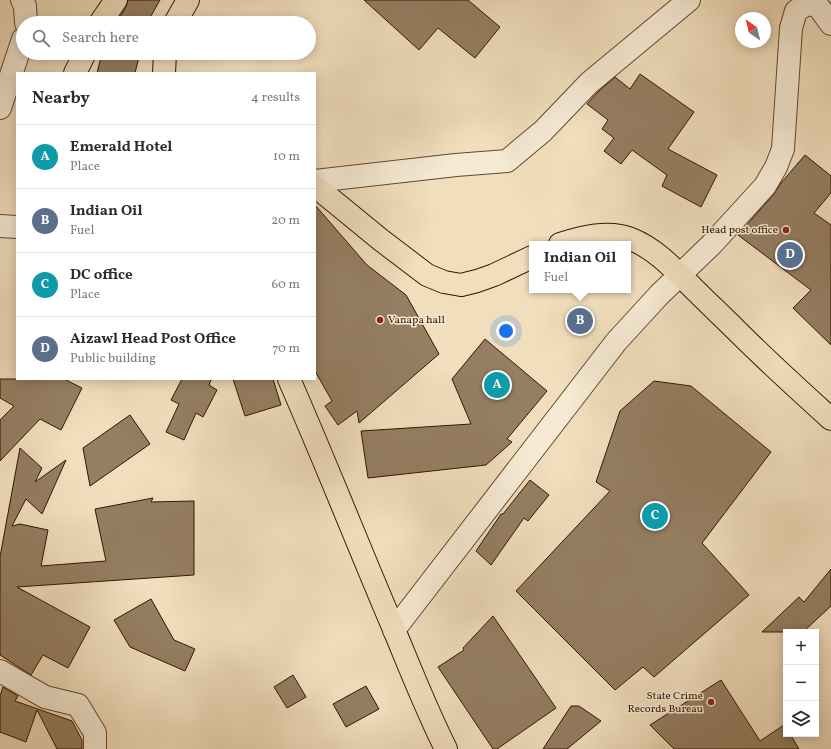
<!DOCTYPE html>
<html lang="en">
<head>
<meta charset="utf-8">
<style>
  body { margin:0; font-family:Vollkorn,serif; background:#f7f7f7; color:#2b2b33 }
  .controls { position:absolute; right:12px; bottom:12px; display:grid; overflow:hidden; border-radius:0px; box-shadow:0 2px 10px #0003 }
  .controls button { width:36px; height:36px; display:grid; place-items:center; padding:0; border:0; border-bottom:1px solid #e1e1e2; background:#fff; color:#2b2b33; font:20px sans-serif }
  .compass { position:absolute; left:735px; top:12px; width:36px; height:36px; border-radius:50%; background:#fff; box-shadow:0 2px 10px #0003; rotate:325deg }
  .you { position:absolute; left:506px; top:331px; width:14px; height:14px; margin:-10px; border:3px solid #fff; border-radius:50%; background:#1a73e8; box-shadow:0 0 0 6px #1a73e833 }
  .badge { display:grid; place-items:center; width:26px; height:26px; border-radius:50%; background:#b45309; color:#fff; font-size:13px; font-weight:700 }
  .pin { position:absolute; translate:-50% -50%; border:2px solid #fff; box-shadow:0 1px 4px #0006 }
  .popup { position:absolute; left:529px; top:241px; width:102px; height:52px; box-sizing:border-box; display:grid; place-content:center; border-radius:0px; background:#fff; filter:drop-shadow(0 1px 3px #0005); font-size:13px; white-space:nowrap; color:#7c7c81 }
  .popup b { font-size:15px; color:#2b2b33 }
  .popup::after { content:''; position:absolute; left:50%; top:100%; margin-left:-8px; border:8px solid transparent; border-top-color:#fff }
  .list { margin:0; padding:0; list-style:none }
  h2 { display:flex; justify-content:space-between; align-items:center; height:52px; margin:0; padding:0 16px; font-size:17px }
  h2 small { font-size:13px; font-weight:400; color:#7c7c81 }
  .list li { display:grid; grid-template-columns:26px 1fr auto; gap:12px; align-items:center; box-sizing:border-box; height:64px; padding:0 16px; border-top:1px solid #e1e1e2 }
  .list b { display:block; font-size:15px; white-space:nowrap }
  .list p { margin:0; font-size:13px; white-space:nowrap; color:#7c7c81 }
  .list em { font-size:13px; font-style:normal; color:#7c7c81 }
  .icon { flex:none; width:22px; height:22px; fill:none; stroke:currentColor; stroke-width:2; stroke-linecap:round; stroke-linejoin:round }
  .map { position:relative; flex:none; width:831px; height:749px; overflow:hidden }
  .search { position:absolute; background:#fff; box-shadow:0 2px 10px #0003; left:16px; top:16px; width:300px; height:44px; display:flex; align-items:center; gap:10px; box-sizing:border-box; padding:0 14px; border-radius:22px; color:#7c7c81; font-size:15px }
  .panel { position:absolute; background:#fff; box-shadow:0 2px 10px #0003; left:16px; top:72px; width:300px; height:308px; border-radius:0px }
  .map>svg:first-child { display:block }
  .building { fill:#957e62; stroke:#321600 }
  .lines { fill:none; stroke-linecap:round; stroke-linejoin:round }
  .minor-casing { stroke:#62482f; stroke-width:24 }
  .major-casing { stroke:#321600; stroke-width:24 }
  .minor { stroke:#f6ead4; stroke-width:22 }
  .major { stroke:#f1debd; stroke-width:22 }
  .poi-dot { fill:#8f2418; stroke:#f6ead4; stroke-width:1.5 }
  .labels { text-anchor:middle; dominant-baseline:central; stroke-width:3; stroke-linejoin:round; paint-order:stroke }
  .poi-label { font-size:11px; fill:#321600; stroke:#f6ead4; text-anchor:end }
</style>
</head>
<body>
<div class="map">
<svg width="831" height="749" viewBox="0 0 831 749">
  <rect width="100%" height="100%" fill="#f1debd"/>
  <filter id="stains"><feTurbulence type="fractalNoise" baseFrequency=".005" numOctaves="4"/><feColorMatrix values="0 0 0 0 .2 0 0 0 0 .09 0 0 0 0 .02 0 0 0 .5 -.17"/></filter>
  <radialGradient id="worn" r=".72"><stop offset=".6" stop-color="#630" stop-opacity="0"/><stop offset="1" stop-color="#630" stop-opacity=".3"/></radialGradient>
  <path class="building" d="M128,0h32l-13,23h-31l10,-16z
    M364,0h104l32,27 -25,31 -37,-30 -19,22z
    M102,53h38l-5,20h-38z
    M640,74l54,38 -26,37 49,26 -16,32 -39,-21 5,-11 -35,-25 -11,14 -17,-13 10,-13 -12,-9 6,-9 -21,-16 11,-12 17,-15 15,12z
    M805,155l26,21v17l-17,20 17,12v120l-38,-37 18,-18 -73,-55 36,-41 7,-11z
    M315,205l52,60 39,30 33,59 -80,69 -2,-12 -19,14 -13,-19 7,-5 -17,-30z
    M485,339l62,52 -40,48 5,3 -26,23 -118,13 -7,-47 110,-7 -19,-45z
    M0,379h64l18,9 -21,42 -21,-11 -40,42v-41l14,-14 -14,-8z
    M182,379h27l2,1 -2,5 8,5 -14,27 -7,-4 -12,27 -18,-8 13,-28 -8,-4z
    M233,379h40l8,26 -36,11z
    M654,381l37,5 80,66 -69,91 47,52 -95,82 -11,-10 -28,23 -99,-99 94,-100 -14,-9 24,-71z
    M130,415l20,29 -60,42 -7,-38z
    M20,448l22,20 -7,14 31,-22 -24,54 -16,-15 -14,27 8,-2 28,6 -7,36 65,-5 -11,-52 58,-11 -2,4 43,-1v74l-177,12 73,40 -22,41 -25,-13 -12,20 -31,-20v-98z
    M530,480l19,15 -21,26 -4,-3 -33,47 -15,-14 25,-37h2z
    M831,569v37l-28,26h-41l37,-35 5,5z
    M151,599l23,41 21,9 -10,22 -55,-24 -16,-27z
    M493,616l63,92 -59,41h-4l-55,-82 26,-17 -1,-2z
    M293,675l13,22 -19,11 -13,-21z
    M721,680l39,61 24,-16 2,3v6h4l9,15h-125l-24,-24z
    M366,686l13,23 -33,18 -13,-23z
    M3,687l15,9 -3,5 57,20 10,19v9h-25l-20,-39 -11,32 -26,-10v-36z
    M571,706h8l22,15 -34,28h-24z"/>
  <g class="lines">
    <g class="minor-casing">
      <path id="minor" d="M22,0l3,6 1,17
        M0,108l23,-69
        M315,181l141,-16 51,-4 36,-30 46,-48 100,-83
        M0,226l17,1
        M394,630l222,-288 43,-47 53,-51 53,-58 11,-19 7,-18 8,-121 5,-17 11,-7 11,2 13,18
        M0,671l45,26 33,8 17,28v16"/>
    </g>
    <g class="major-casing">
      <path id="major" d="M100,23l16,-23
        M175,23l13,-23
        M75,73l10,-20
        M164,73l1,-20
        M315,186l66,54 46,35 17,7 17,3 16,-4 17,-6 38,-18
        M560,244c23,-7 48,-14 71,-5 25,10 43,30 62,49 14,14 29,28 43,42 31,31 63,60 95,89
        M289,379c36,82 69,166 104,248 17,41 33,82 53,122"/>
    </g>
    <use href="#minor" class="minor"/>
    <use href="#major" class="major"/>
  </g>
  <g class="poi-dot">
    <circle cx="786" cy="230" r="4"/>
    <circle cx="380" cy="320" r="4"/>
    <circle cx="711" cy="702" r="4"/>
  </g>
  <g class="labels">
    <g class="poi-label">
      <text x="778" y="230">Head post office</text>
      <text x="388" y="320" text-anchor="start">Vanapa hall</text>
      <text x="703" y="696">State Crime<tspan x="703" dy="13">Records Bureau</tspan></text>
    </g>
  </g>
  <rect width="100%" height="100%" filter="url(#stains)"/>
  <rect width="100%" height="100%" fill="url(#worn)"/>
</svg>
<div class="controls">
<button>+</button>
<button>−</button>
<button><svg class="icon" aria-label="layers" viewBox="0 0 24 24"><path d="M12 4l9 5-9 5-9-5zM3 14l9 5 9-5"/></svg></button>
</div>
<svg class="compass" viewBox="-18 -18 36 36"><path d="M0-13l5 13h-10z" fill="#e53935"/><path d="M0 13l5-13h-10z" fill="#7c7c81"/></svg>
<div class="you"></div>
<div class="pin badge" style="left:497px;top:385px;background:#0f9aa8">A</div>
<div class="pin badge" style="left:580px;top:321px;background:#5c6f8a">B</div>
<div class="popup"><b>Indian Oil</b>Fuel</div>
<div class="pin badge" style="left:655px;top:516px;background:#0f9aa8">C</div>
<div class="pin badge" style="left:790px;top:255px;background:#5c6f8a">D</div>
<div class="search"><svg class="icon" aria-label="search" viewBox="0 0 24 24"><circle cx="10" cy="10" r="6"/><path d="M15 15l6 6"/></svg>Search here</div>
<section class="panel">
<h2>Nearby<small>4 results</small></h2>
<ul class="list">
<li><span class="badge" style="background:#0f9aa8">A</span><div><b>Emerald Hotel</b><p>Place</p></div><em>10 m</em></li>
<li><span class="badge" style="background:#5c6f8a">B</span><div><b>Indian Oil</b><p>Fuel</p></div><em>20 m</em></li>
<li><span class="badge" style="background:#0f9aa8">C</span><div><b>DC office</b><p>Place</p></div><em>60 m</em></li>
<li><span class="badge" style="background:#5c6f8a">D</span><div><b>Aizawl Head Post Office</b><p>Public building</p></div><em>70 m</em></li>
</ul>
</section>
</div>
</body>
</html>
